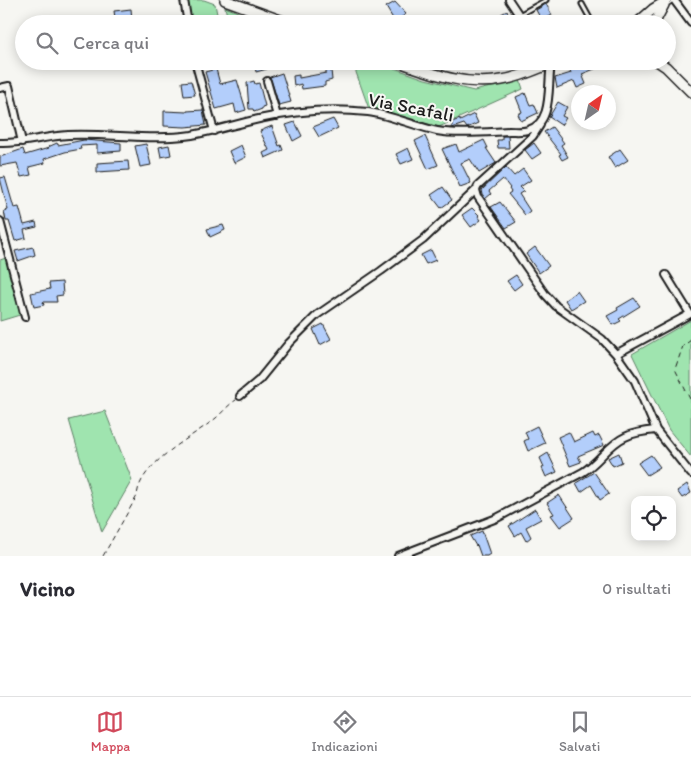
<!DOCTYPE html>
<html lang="it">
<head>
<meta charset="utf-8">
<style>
  body { margin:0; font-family:Itim,sans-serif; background:#f7f7f7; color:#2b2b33 }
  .controls { position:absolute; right:15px; bottom:15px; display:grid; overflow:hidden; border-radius:10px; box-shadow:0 2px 12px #0003 }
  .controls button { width:45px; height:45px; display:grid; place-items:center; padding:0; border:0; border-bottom:1px solid #e1e1e2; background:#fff; color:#2b2b33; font:25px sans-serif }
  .compass { position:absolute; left:571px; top:85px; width:45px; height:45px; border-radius:50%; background:#fff; box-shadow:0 2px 12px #0003; rotate:34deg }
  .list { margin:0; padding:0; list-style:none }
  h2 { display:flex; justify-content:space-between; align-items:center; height:65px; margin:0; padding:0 20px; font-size:21px }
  h2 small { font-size:16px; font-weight:400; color:#7c7c81 }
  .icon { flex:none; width:28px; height:28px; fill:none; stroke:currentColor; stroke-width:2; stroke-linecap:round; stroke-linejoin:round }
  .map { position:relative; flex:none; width:691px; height:556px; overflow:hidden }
  .search { position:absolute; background:#fff; box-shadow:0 2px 12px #0003; left:15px; right:15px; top:15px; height:55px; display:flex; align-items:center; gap:12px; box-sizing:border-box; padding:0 18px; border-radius:28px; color:#7c7c81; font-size:19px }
  .sheet { height:140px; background:#fff }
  nav { display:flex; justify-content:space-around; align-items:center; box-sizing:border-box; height:70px; border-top:1px solid #e1e1e2; background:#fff; font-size:14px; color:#7c7c81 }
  nav a { display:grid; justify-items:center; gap:2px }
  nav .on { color:#d1495b }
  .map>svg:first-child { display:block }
  .green { fill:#9fe4af; stroke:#5e8066 }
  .building { fill:#b3cefb; stroke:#1c1c1c }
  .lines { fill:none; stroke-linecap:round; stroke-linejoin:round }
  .lane-casing { stroke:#1c1c1c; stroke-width:7 }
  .street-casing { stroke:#1c1c1c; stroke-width:10 }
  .secondary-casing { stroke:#1c1c1c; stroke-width:12 }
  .path { stroke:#1c1c1c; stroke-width:1; stroke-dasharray:5 4; stroke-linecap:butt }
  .lane { stroke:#f6f6f2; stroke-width:3 }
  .street { stroke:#f6f6f2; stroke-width:6 }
  .secondary { stroke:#f6f6f2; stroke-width:9 }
  .labels { text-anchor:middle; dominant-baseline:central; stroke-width:4; stroke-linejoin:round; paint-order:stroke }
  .street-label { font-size:19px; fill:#1c1c1c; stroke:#f6f6f2 }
</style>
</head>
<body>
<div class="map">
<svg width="691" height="556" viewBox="0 0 691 556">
  <rect width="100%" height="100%" fill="#f6f6f2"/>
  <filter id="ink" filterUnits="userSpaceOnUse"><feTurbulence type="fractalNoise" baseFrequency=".02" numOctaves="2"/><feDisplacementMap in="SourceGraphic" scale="10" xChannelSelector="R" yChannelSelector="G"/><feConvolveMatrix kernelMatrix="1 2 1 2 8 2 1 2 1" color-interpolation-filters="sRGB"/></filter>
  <g filter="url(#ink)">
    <path class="green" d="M188,0h16l11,4 4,20h-27z
      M225,7l44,17h-40z
      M352,61h22l51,18 49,12 46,-11 3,9 -84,38 -70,-18z
      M6,258l17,56 -23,7v-61z
      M691,320v137l-22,-27 -37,-76z
      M105,411l27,69 -30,52 -33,-112z"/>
    <path class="building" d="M395,2l11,12 -11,8 -9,-15z
      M546,4l6,11 -10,6 -6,-11z
      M131,9l1,11 -16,4 -2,-13z
      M507,11l8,13h-8l-6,-10z
      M254,61h11l2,8 -11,3z
      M588,61h6l3,7 -15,6 4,10 -9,4 -3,-7 -17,7 -2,-10 16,-5 -2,-5 13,-3v-2z
      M216,69l4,15 17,-4 9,30 -10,3 -2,-9 -18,5 -11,-37z
      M331,70l1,10 -7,2v4l-23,3 -1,-5 -7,2 -1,-10 6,-1v3l27,-5v-2z
      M282,73l9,29 -12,3 -9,-28z
      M191,81l4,14 -11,1 -2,-14z
      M254,81l1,3 4,-1 6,23 -3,1v2l-8,3 -1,-3h-4l-2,-26z
      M525,93l5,12 4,-1 4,9 -17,8 -3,-7 4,-2 -6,-15z
      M558,102l9,5 -5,9 4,2 -5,7 -12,-8z
      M203,110l3,15 -21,2 -21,-1v-15l23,1v-1z
      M474,114l4,9 -11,5 -3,-4 -12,4v-6l8,-3v2z
      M333,119l5,9 -19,9 -6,-10z
      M295,122l7,14 -9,5 -7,-16z
      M272,126l7,20 2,-1 2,5 -18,8 -2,-5 6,-3 -9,-19z
      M552,127l12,16 -3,2 7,12 -6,3 -3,-5 2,-1 -17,-22z
      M425,136l13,29 -10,4 -13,-28z
      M502,136h6l1,12h-11l-1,-8h5z
      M84,140l37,3v8l-24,2v-8l-17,1 1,3 -16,3 -21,7 1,4 -16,4 2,8 -10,2 -4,-14 -17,3v-9l23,-8 2,6 24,-7 -1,-1 9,-4 1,2z
      M484,140l4,8h-2l10,15 -17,10 -9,-14 -9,4 10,20 -11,4 -18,-38 14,-5 3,8z
      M534,143l7,10 -9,6 -7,-9z
      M146,144l5,21 -11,2 -5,-21z
      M169,145l2,10 -10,2 -2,-10z
      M241,145l5,12 -12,6 -5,-12z
      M408,148l5,11 -12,5 -5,-10z
      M620,149l8,11 -13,8 -7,-11z
      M128,161l1,9 -32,2v-9z
      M506,167l8,9 9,-7 8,11 -11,7 4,4 -5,3 11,17 -5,4 -17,-21 3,-2 -2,-3 1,-1 -7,-9 -14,12 2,3 -6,5 -2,-4 -1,-5z
      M5,177l9,31 5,-1 5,18 12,-3 1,5 -13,3 2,8 -11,3 -6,-20h-3l-2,-10 4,-1 -8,-32z
      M443,187l9,13 -11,8 -10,-13z
      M500,202l16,20 -10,6 -15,-21z
      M472,208l7,7 -1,1 3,4 -10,7 -9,-12z
      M223,225l2,5 -15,7 -3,-8z
      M33,247l2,8 -17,6 -3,-10z
      M535,247l14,19 -10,7 -13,-19z
      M431,250l5,10 -10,4 -5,-9z
      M516,275l6,9 -8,6 -7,-9z
      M62,282l1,13 -7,1 1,6h-14l1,3 -10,2 -3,-14 19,-4 -1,-6z
      M577,291l7,10 -13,8 -6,-9z
      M634,298l6,8 -21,13 2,2 -8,4 -6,-9 11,-6 -1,-2z
      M323,324l8,15 -11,6 -7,-16z
      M537,426l8,17 -17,8 -4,-10 4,-2 -3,-7z
      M569,432l5,10 19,-9 2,4 4,-2 5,10 -26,11 3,6 -11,4 -12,-29z
      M548,453l9,19 -11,5 -4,-9 2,-1 -4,-9z
      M619,453l3,9 -9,4 -5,-8z
      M651,455l9,12 -13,8 -9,-12z
      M594,472l15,22 -9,6 -9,-15 -10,7 -5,-9z
      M687,484l4,9 -9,5 -5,-7z
      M559,495l15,23 -14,9 -9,-12 3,-1 -7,-11z
      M535,509l6,10 -15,8 5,10 -5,4 -5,-9 -6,4 -6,-10z
      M482,531l8,23 -3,2h-6l-4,-11 -1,1 -6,-10z"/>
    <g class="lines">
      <g class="lane-casing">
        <path id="lane" d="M582,4l11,20
          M519,15l27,-15"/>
      </g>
      <g class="street-casing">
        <path id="street" d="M184,0l4,24
          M509,0l16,24
          M674,0l17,23
          M195,61l19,70
          M267,81l10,35
          M0,88l9,-2 13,56
          M540,125l-7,11 -55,50 -2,4 2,7 67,97 11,12 46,33 14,15 19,27 21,49 35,44
          M0,143c23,1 45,-7 68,-8 41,-2 83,6 124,0 23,-4 44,-11 67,-16 35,-8 72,-11 109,-7 23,3 46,14 69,19 20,4 51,1 72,0 6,0 13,1 19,-1 26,-7 19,-45 23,-66l-2,-3
          M0,221l25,96
          M616,354l74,-40 -24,-39
          M240,396l19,-16 30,-37 28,-28 64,-44 42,-31 53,-50
          M398,556l99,-38 86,-46c16,-10 26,-28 42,-35 10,-5 21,-6 31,-7"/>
      </g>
      <g class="secondary-casing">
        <path id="secondary" d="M225,0l66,24
          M636,24l17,-15 15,-9
          M654,24l10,-19
          M396,61c35,12 69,26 106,19 20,-3 37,-12 55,-19
          M657,61l9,6 25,25"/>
      </g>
      <path class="path" d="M691,340l-8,6 -8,23 16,32
        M103,556l34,-60c2,-33 56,-59 79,-78 7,-6 12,-13 20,-18"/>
      <use href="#lane" class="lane"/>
      <use href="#street" class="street"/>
      <use href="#secondary" class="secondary"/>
    </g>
  </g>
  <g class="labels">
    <g class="street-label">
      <text transform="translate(411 107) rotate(11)">Via Scafali</text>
    </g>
  </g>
</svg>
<div class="controls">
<button><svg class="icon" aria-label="locate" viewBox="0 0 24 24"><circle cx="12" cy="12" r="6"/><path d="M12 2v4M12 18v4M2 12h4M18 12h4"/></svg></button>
</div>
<svg class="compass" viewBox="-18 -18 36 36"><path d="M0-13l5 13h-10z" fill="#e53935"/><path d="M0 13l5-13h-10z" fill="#7c7c81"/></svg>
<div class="search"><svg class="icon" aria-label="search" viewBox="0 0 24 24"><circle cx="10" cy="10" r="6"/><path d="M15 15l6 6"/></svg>Cerca qui</div>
</div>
<section class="sheet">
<h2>Vicino<small>0 risultati</small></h2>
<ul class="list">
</ul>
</section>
<nav>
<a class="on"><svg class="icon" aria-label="map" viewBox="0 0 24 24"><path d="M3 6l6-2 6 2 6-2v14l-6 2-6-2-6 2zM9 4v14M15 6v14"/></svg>Mappa</a>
<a><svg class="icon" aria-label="directions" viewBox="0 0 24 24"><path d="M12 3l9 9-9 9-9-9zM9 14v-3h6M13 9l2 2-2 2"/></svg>Indicazioni</a>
<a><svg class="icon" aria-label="saved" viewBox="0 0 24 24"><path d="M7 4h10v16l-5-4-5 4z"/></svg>Salvati</a>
</nav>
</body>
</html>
